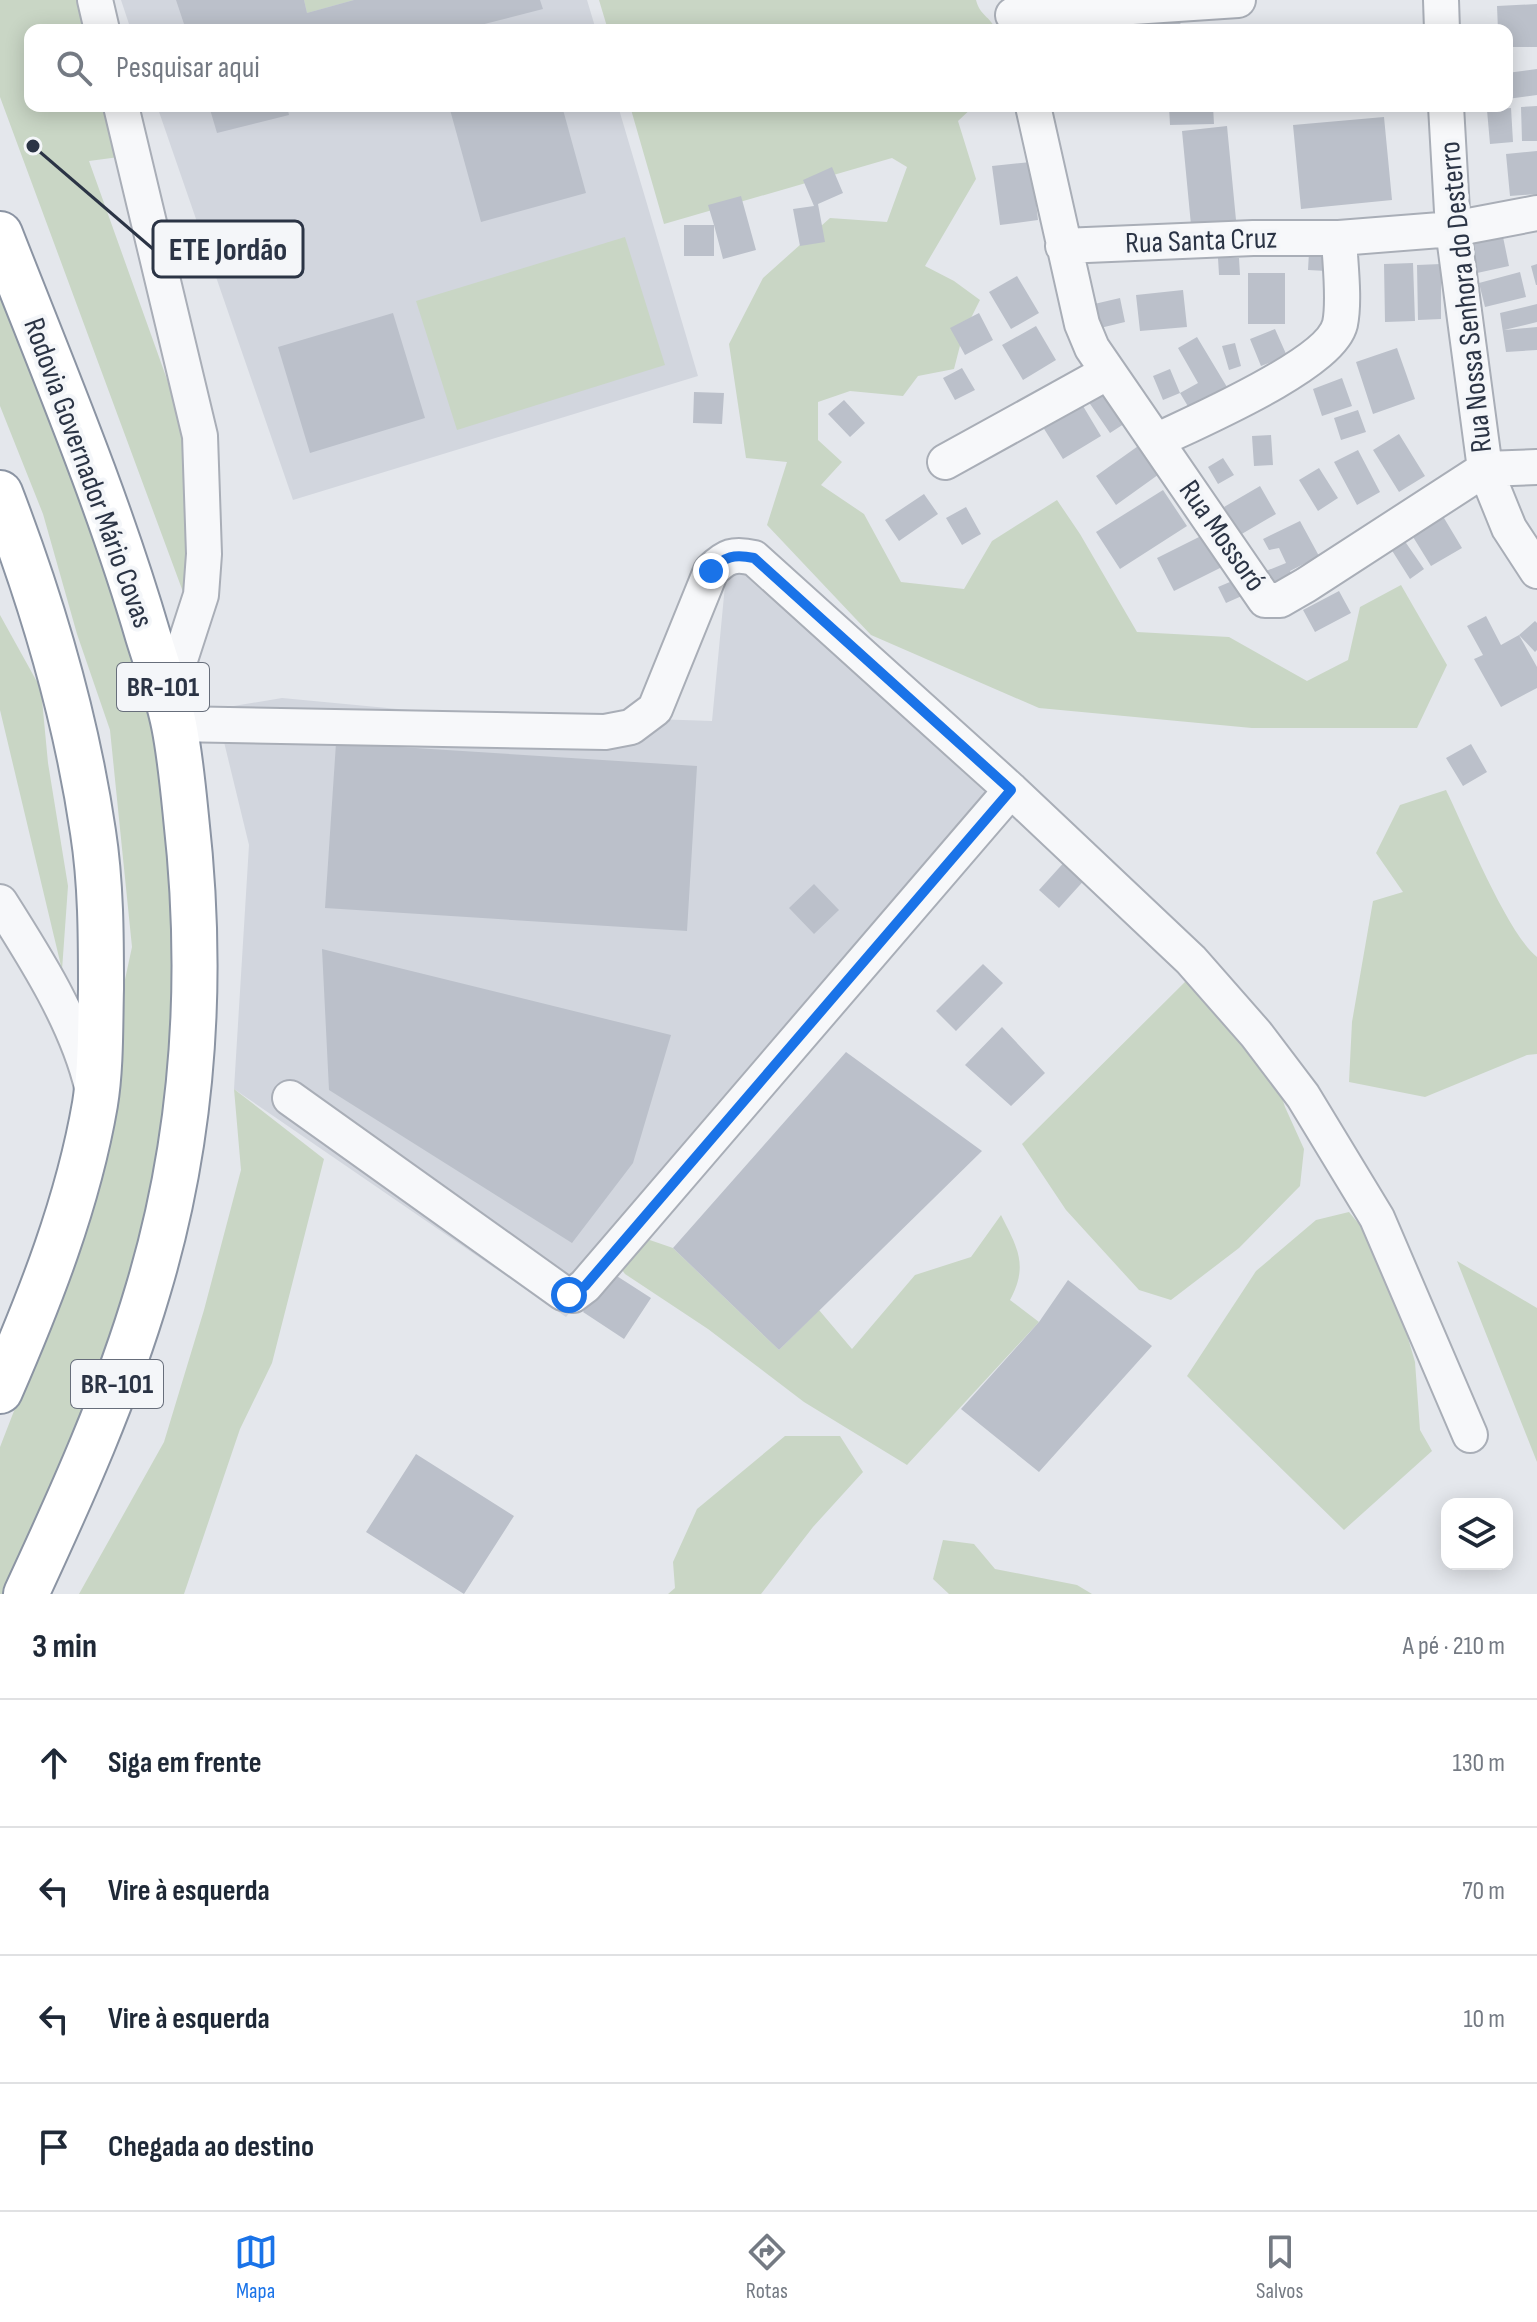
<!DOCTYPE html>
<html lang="pt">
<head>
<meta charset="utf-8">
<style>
  body { margin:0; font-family:"Sofia Sans Condensed",sans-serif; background:#f6f6f7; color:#1f2937 }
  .controls { position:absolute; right:24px; bottom:24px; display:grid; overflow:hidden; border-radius:16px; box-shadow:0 4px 20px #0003 }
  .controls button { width:72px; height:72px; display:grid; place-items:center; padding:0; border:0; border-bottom:2px solid #e0e1e3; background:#fff; color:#1f2937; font:40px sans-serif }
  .stop { position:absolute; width:24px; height:24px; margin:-18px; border:6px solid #1a73e8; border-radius:50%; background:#fff }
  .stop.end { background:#1a73e8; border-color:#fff; box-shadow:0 2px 8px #0008 }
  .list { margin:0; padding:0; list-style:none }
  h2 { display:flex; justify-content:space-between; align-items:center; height:104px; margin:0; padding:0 32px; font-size:34px }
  h2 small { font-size:26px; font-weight:400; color:#747a83 }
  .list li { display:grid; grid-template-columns:52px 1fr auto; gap:24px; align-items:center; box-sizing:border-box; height:128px; padding:0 32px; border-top:2px solid #e0e1e3 }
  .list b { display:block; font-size:30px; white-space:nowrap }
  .list em { font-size:26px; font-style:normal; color:#747a83 }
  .icon { flex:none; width:44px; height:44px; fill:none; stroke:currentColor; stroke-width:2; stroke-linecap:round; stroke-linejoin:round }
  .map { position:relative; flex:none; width:1537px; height:1594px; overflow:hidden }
  .search { position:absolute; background:#fff; box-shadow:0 4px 20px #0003; left:24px; right:24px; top:24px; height:88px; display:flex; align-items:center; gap:20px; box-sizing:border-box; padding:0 28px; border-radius:16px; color:#747a83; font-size:30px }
  .sheet { height:616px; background:#fff }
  nav { display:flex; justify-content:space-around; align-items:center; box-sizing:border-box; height:112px; border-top:2px solid #e0e1e3; background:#fff; font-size:22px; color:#747a83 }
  nav a { display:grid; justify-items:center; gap:4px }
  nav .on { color:#1a73e8 }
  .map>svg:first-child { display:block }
  .built { fill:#d2d6de }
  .green { fill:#c9d6c5 }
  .building { fill:#bbc0ca }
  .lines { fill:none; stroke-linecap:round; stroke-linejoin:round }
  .minor-casing { stroke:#a9aeb7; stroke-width:38 }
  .highway-casing { stroke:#8b94a3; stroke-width:48 }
  .minor { stroke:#f7f8fa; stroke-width:34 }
  .highway { stroke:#fff; stroke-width:44 }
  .route { stroke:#1a73e8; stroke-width:10 }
  .labels { text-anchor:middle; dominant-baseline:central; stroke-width:8; stroke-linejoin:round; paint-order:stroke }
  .shield { fill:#f4f6f9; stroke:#676e7b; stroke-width:2 }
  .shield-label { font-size:28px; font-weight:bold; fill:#2b3445 }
  .street-label { font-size:30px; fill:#2b3445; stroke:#f4f6f9 }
  .leader { fill:none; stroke:#2b3445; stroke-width:3 }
  .callout-dot { fill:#2b3445; stroke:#f4f6f9; stroke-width:3 }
  .callout { fill:#f4f6f9; stroke:#2b3445; stroke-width:3 }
  .callout-label { font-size:32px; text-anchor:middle; font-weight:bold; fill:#2b3445 }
</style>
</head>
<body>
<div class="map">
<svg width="1537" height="1594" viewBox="0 0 1537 1594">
  <rect width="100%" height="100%" fill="#e4e7ec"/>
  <path class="built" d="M121,0h466l9,30h-465z
    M157,106h461l80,270 -405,124z
    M728,554l260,241 -422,522 -332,-228 15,-244 -33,-136 66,-11 137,13 293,10z"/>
  <path class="green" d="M0,0h80l8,30h-58v76h76l13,51 -30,4 100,280 -3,159 -186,-503z
    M304,0h50l-47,13z
    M599,0h377c4,16 14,16 20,30h-388z
    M630,106h344l-16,15 18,58 -51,87 29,15 26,19 -17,34 -9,35 -36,7 -15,20 -53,-5 -32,11v38l24,22 -21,23 43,29 37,68 63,7 28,-48 65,-41 23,34 57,98 92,5 78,44 41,-21 12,-53 41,-22 46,80 -30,63h-165l-213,-20 -168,-73 -104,-110 20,-63 -41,-4 -17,-114 34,-66 67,-60 57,4 20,-55 -15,-9 -228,66z
    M625,237l40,128 -208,65 -41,-129z
    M0,276l25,61 120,350 23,125 10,220 -24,165 -46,172 -99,225h-9v-147l54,-139 78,-361 -22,-217 -33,-96 -34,-120 -43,-108z
    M0,615l41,74 7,74 20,123 -6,84 -62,-260z
    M1446,790c19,39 61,143 91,167v97l-10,1 -102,42 -76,-15 3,-60 21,-121 30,-9 -27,-39 24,-48z
    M1191,976l75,72 19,59 19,42 -4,37 -61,62 -68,52 -32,-10 -73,-80 -44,-66z
    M234,1089l90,70 -52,204 -32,66 -56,165h-105l85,-152 40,-132 37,-140z
    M1349,1212l25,30 25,65 16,55 5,68 12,21 -88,79 -157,-154 69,-105 60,-51z
    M1001,1215c16,32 28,50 9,85l29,22 -132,143 -103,-63 -96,-73 -83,-55 -11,-15 27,-22 32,11 106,102 40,-40 33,39 63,-74 56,-18z
    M1457,1261l80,47v154z
    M785,1436h55l23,36 -50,55 -52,67h-93l7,-6 -2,-26 24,-53z
    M943,1540l31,4 21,25 82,16 15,9h-143l-16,-15z"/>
  <path class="building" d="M176,0h128l3,13 47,-13h186l3,9 -82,21h-275z
    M1537,4v43h-30v-17h-9l-1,-24z
    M1180,19l1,11h-23l-1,-9z
    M1537,69v26l-30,4v-26z
    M209,106h78l2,9 -72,18z
    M449,106h113l24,87 -105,29z
    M1118,106h32v2l-32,4z
    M1169,106h44l1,18 -44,1z
    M1537,106v35h-15l-1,-34z
    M1511,108l2,34 -23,2 -3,-34z
    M1384,117l8,83 -91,9 -8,-84z
    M1227,126l9,94 -45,5 -9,-94z
    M1537,151v43l-27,2 -4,-42z
    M1031,162l7,58 -38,5 -8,-59z
    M832,167l11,26 -25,11 7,38 -25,4 -7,-37 21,-3 -11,-26z
    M741,196l15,54 -33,9 -9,-34v31h-30v-31h30l-6,-20z
    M1502,232l7,34 -32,7 -7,-35z
    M1309,252l19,1 -1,18 -19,-1z
    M1218,258h21l1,17h-21z
    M1413,263l2,58 -30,1 -1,-58z
    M1441,264v55l-23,1 -1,-55z
    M1537,264v21h-1l-5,-19z
    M1520,272l6,25 -41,10 -6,-24z
    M1248,273h37v51h-37z
    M1017,276l22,37 -28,16 -22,-37z
    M1183,290l4,37 -47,4 -4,-36z
    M1120,298l5,24 -29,7 -6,-24z
    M1537,304v18l-33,8 33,-3v23l-31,2 -6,-39z
    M393,313l32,105 -115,35 -32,-106z
    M979,313l14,27 -28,15 -15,-27z
    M1036,326l20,34 -33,20 -21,-35z
    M1275,329l12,27 -26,10 -11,-27z
    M1197,337l30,50 -38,21 -9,-15 -17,7 -10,-24 17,-7 10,24 18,-10 -20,-35z
    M1235,343l6,23 -12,4 -7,-24z
    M1397,348l18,51 -42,15 -17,-52z
    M962,368l13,22 -20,10 -12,-22z
    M1342,378l10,28 -30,10 -9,-27z
    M1105,385l25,35 -20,13 -24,-35z
    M694,392l30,1 -2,31 -29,-1z
    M844,400l21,23 -15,14 -22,-23z
    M1080,401l21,35 -38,23 -22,-35z
    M1358,410l8,22 -25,8 -7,-22z
    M1399,434l26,42 -26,16 -26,-42z
    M1271,435l2,30 -19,1 -2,-30z
    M1141,444l21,28 -46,33 -20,-29z
    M1358,450l22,42 -23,13 -23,-43z
    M1223,458l11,17 -16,9 -10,-17z
    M1319,468l19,30 -20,13 -19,-31z
    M1260,486l16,28 -36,21 -16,-28z
    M1163,490l24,36 -67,43 -24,-37z
    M924,494l14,20 -39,27 -14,-21z
    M966,507l15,27 -19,11 -16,-27z
    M1441,513l21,35 -31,18 -21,-34z
    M1300,521l19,35 -29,15 6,13 -18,9 -12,-22 20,-8 -7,-15 -10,2 -6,-11z
    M1205,534l17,33 -48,24 -17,-33z
    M1404,540l20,29 -14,10 -19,-30z
    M1237,579l7,16 -18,8 -8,-16z
    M1339,591l12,22 -36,19 -12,-22z
    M1486,616l15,29 18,-10 16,-14 2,2v27l-2,2 -16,-17 18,32v21l-36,19 -27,-48 9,-4 -16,-29z
    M336,743l361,23 -10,165 -362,-23z
    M1471,744l16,28 -24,14 -17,-28z
    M1068,858l20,18 -29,32 -20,-18z
    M814,884l25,26 -25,24 -25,-26z
    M322,949l349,86 -38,128 -61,80 -243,-153z
    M983,964l20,19 -47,48 -20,-20z
    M1002,1027l43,46 -34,33 -46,-41z
    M846,1052l136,99 -203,199 -106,-102z
    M609,1271l42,27 -27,41 -41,-27z
    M1068,1280l84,66 -113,126 -78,-63 78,-87z
    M416,1454l98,62 -50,78 -98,-62z"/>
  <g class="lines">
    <g class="minor-casing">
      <path id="minor" d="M95,0l7,30
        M1441,0l1,30
        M1013,15l225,-15
        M121,106l79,330 4,118 -3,41 -34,105
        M1033,106l49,218 10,24 173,252h15l26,-15 179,-116
        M1446,106l7,123 32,240 24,59 28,43
        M1063,246l190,-8h86l114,-9 84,-16
        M1156,441c39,-19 174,-76 184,-117 5,-24 0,-61 -1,-86
        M945,462l163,-90
        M1485,469l52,-2
        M174,724l431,8 26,-5 24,-18 56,-138c15,-15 23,-18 43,-13l257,232 180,170 65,74 47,62 74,122 93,217
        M0,902c35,55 77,121 92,185
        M290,1098l273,195 10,2 12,-9 426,-496"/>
    </g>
    <g class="highway-casing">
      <path id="highway" d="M0,234c52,133 108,265 148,402 9,29 20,59 26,89 6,30 9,62 12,92 18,159 8,320 -38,473 -31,105 -76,205 -122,304
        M0,493c42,109 76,223 93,339 8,51 8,105 8,157 -1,37 0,78 -6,115 -17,99 -55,195 -95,287"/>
    </g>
    <use href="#minor" class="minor"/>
    <use href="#highway" class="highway"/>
  </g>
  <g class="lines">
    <path class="route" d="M569,1295l16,-9 426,-496 -257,-232c-20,-4 -29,-2 -43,13"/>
  </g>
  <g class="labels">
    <g class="shield">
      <rect x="117" y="663" width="92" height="48" rx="6"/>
      <rect x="71" y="1360" width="92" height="48" rx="6"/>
    </g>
    <g class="shield-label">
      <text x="163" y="687">BR-101</text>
      <text x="117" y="1384">BR-101</text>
    </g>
    <g class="street-label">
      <text transform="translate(1201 241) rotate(-2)">Rua Santa Cruz</text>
      <text transform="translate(1466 297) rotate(-96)">Rua Nossa Senhora do Desterro</text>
      <text transform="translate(88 473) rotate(70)">Rodovia Governador Mário Covas</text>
      <text transform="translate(1222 536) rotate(55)">Rua Mossoró</text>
    </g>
  </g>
  <path class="leader" d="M33 146L153 249"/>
  <circle class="callout-dot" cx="33" cy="146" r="8"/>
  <rect class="callout" x="153" y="221" width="150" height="56" rx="8"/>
  <g class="callout-label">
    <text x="228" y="260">ETE Jordão</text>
  </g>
</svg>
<div class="controls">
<button><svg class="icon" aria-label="layers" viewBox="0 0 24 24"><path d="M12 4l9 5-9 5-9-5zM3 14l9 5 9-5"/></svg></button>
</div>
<div class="stop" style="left:569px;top:1295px"></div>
<div class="stop end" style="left:711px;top:571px"></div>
<div class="search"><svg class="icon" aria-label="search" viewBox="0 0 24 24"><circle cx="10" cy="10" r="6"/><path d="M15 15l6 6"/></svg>Pesquisar aqui</div>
</div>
<section class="sheet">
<h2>3 min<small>A pé · 210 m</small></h2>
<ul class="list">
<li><svg class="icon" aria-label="ahead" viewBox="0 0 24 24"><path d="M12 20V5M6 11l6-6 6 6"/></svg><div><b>Siga em frente</b></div><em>130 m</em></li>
<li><svg class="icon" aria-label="left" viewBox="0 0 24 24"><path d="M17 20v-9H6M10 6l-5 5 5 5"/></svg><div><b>Vire à esquerda</b></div><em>70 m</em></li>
<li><svg class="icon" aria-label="left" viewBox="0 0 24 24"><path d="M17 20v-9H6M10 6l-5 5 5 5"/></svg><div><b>Vire à esquerda</b></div><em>10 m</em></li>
<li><svg class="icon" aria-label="arrive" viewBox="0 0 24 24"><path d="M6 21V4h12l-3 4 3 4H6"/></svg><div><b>Chegada ao destino</b></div></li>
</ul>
</section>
<nav>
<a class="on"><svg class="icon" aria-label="map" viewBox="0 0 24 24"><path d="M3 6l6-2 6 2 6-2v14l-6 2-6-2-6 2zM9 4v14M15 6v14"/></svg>Mapa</a>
<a><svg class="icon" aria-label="directions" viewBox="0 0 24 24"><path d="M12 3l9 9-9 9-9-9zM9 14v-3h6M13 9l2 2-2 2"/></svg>Rotas</a>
<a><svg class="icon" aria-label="saved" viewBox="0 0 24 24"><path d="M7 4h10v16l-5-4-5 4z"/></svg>Salvos</a>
</nav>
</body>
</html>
